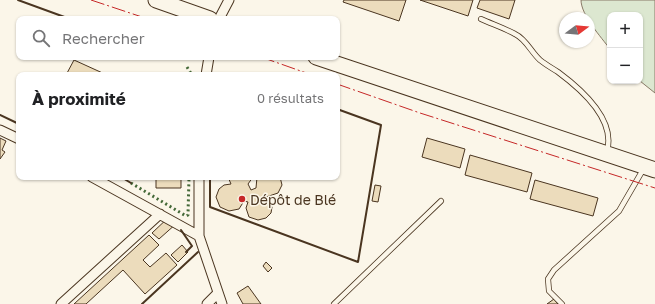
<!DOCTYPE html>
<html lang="fr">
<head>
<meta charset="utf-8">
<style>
  body { margin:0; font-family:"Golos Text",sans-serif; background:#f6f6f6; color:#202124 }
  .controls { position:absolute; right:12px; top:12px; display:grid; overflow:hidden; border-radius:8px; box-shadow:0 1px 3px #0004 }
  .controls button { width:36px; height:36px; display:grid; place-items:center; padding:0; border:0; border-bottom:1px solid #e0e0e0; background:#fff; color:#202124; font:20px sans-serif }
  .compass { position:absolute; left:559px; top:12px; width:36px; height:36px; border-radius:50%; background:#fff; box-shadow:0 1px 3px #0004; rotate:74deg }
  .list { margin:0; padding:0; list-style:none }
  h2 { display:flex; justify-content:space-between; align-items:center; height:52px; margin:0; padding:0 16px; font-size:17px }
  h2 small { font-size:13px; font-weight:400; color:#757577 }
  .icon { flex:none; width:22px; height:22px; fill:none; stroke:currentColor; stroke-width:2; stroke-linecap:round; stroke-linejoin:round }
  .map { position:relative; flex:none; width:655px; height:304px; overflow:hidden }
  .search { position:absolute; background:#fff; box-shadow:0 1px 3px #0004; left:16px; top:16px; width:324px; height:44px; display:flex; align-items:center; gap:10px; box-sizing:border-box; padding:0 14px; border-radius:8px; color:#757577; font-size:15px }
  .panel { position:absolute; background:#fff; box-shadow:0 1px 3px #0004; left:16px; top:72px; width:324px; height:108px; border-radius:8px }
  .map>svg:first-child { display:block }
  .green { fill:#dce7d0; stroke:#887966 }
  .building { fill:#ecdcbc; stroke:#4a3520 }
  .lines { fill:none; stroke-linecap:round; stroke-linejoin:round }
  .service-casing { stroke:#4a3520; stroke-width:6 }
  .minor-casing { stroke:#4a3520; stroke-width:11 }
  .trunk-casing { stroke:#4a3520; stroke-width:17 }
  .service { stroke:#fbf6e9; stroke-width:4.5 }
  .minor { stroke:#fbf6e9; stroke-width:9 }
  .trunk { stroke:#fbf6e9; stroke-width:15 }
  .hedge { stroke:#436837; stroke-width:3; stroke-dasharray:2 3; stroke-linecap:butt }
  .wall { stroke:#4a3520; stroke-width:2 }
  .power { stroke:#c62828; stroke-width:1; stroke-dasharray:14 3 2 3; stroke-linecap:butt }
  .poi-dot { fill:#c62828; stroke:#fbf6e9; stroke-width:1.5 }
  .labels { text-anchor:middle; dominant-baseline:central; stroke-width:3; stroke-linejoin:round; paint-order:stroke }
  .poi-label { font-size:14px; fill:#4a3520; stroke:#fbf6e9; text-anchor:start }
</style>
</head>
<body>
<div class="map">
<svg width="655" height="304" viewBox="0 0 655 304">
  <rect width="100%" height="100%" fill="#fbf6e9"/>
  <path class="green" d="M581,0h74v93l-15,-12v-66h-30v34c-9,-12 -29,-34 -29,-49z"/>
  <path class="building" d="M344,0h62l-7,21 -56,-19z
    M420,0h53l-5,16z
    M480,0h35l-6,19 -32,-11z
    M74,60l33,15h-41z
    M0,138l6,3 -4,9 3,2 -5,7z
    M427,138l38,11 -5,19 -38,-11z
    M470,155l62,18 -5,19 -62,-17z
    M156,177h25v11h-25z
    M228,177h25l-5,7 3,6 5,-2 1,-11h23l2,8 -4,8 -12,4 6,10 -1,6 -5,5 -8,2 -9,-3 -3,-9 2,-6 -4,-1 -5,8 -10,2 -9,-4 -4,-10 3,-8 5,-4 7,-1z
    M535,180l63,18 -5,18 -63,-17z
    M375,185l6,1 -3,16 -6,-1z
    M170,216l7,7 -18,16 -7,-6z
    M149,235l10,10 -16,15 7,7 16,-14 11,12 -32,29 -22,-24 -37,34h-12z
    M182,245l6,7 -10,10 -7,-7z
    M266,262l6,6 -4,4 -5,-6z
    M248,286l13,18h-18l-6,-11z
    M554,299l4,5h-11z"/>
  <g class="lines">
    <g class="service-casing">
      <path id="service" d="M481,19c11,5 23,9 34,15 11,5 16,18 25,26 6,5 12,8 18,12 23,17 58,47 49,79
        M334,304l107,-103
        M562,304l-13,-13 -1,-12 6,-9 65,-59 25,-43"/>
    </g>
    <g class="minor-casing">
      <path id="minor" d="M219,19l10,-19
        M206,75l3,-18
        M0,130l19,9
        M92,177l107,59
        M199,177v59l23,68
        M61,304l99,-90
        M207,304l10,-10"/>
    </g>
    <g class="trunk-casing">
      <path id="trunk" d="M156,0l54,19
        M316,57l339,113"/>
    </g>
    <use href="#service" class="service"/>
    <use href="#minor" class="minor"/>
    <use href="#trunk" class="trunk"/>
    <path class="hedge" d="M187,67l5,8
      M131,183l55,33 2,-1 1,-38"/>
    <path class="wall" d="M18,0l52,19
      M234,75h12
      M0,115l19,9
      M121,177l10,6
      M210,177v30l148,55 23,-137 -44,-16
      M181,230l11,16 -6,6
      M142,304l56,-52"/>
    <path class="power" d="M91,0l57,19
      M261,57l51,18
      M337,84l83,29 235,75"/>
  </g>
  <circle class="poi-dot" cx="242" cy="199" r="4"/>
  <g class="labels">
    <g class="poi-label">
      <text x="250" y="199">Dépôt de Blé</text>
    </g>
  </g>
</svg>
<div class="controls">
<button>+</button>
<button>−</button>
</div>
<svg class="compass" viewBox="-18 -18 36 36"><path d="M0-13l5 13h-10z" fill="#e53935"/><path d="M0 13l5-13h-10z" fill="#757577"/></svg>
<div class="search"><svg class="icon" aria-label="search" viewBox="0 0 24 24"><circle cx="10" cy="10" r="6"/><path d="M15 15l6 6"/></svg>Rechercher</div>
<section class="panel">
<h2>À proximité<small>0 résultats</small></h2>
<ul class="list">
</ul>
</section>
</div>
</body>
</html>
